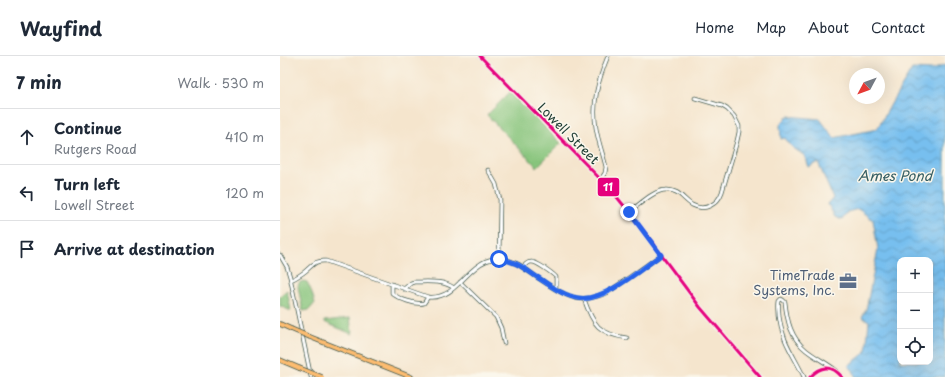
<!DOCTYPE html>
<html lang="en">
<head>
<meta charset="utf-8">
<style>
  body { margin:0; font-family:"Playpen Sans",sans-serif; background:#f2f2f3; color:#1f2937 }
  .controls { position:absolute; right:12px; bottom:12px; display:grid; overflow:hidden; border-radius:8px; box-shadow:0 4px 16px #0002 }
  .controls button { width:36px; height:36px; display:grid; place-items:center; padding:0; border:0; border-bottom:1px solid #e0e1e3; background:#fff; color:#1f2937; font:20px sans-serif }
  .compass { position:absolute; left:569px; top:12px; width:36px; height:36px; border-radius:50%; background:#fff; box-shadow:0 4px 16px #0002; rotate:229deg }
  .stop { position:absolute; width:12px; height:12px; margin:-9px; border:3px solid #2563eb; border-radius:50%; background:#fff }
  .stop.end { background:#2563eb; border-color:#fff; box-shadow:0 1px 4px #0008 }
  .list { margin:0; padding:0; list-style:none }
  h2 { display:flex; justify-content:space-between; align-items:center; height:52px; margin:0; padding:0 16px; font-size:17px }
  h2 small { font-size:13px; font-weight:400; color:#747a83 }
  .list li { display:grid; grid-template-columns:26px 1fr auto; gap:12px; align-items:center; box-sizing:border-box; height:56px; padding:0 16px; border-top:1px solid #e0e1e3 }
  .list b { display:block; font-size:15px; white-space:nowrap }
  .list p { margin:0; font-size:13px; white-space:nowrap; color:#747a83 }
  .list em { font-size:13px; font-style:normal; color:#747a83 }
  .icon { flex:none; width:22px; height:22px; fill:none; stroke:currentColor; stroke-width:2; stroke-linecap:round; stroke-linejoin:round }
  .map { position:relative; flex:none; width:665px; height:321px; overflow:hidden }
  header { display:flex; align-items:center; gap:24px; box-sizing:border-box; height:56px; padding:0 20px; background:#fff; border-bottom:1px solid #e0e1e3 }
  header strong { font-size:19px }
  nav { display:flex; gap:22px; margin-inline-start:auto; font-size:14px }
  main { display:flex }
  aside { flex:1; background:#fff }
  .map>svg:first-child { display:block }
  .green { fill:#87c47b; stroke:#538058 }
  .water { fill:url(#water-waves); stroke:#4b7e92; fill-rule:evenodd }
  .lines { fill:none; stroke-linecap:round; stroke-linejoin:round }
  .minor-casing { stroke:#3f564b; stroke-width:4.5 }
  .major-casing { stroke:#3f564b; stroke-width:5 }
  .highway-casing { stroke:#3f564b; stroke-width:5.5 }
  .minor { stroke:#fff; stroke-width:3 }
  .major { stroke:#fdbc6f; stroke-width:3.5 }
  .highway { stroke:#fdbc6f; stroke-width:4 }
  .highway-bridge-casing { stroke:#3f564b; stroke-width:5.5; stroke-linecap:butt }
  .highway-bridge { stroke:#fdbc6f; stroke-width:4 }
  .bus-1-casing { stroke:#fbf7ec; stroke-width:6 }
  .bus-1 { stroke:#e5007d; stroke-width:3 }
  .route { stroke:#2563eb; stroke-width:5 }
  .labels { text-anchor:middle; dominant-baseline:central; stroke-width:3; stroke-linejoin:round; paint-order:stroke }
  .street-label { font-size:13px; fill:#1f3d34; stroke:#fbf7ec }
  .service-label { font-size:13px; fill:#4e5e75; stroke:#fbf7ec; text-anchor:end }
  .water-label { font-size:14px; font-style:italic; fill:#355e63; stroke:#fbf7ec }
  .line-badge { stroke:#fbf7ec; stroke-width:1.5 }
  .badge-label { font-size:11px; text-anchor:middle; font-weight:bold; fill:#fff }
</style>
</head>
<body>
<header>
<strong>Wayfind</strong>
<nav><a>Home</a><a>Map</a><a>About</a><a>Contact</a></nav>
</header>
<main>
<aside>
<h2>7 min<small>Walk · 530 m</small></h2>
<ul class="list">
<li><svg class="icon" aria-label="ahead" viewBox="0 0 24 24"><path d="M12 20V5M6 11l6-6 6 6"/></svg><div><b>Continue</b><p>Rutgers Road</p></div><em>410 m</em></li>
<li><svg class="icon" aria-label="left" viewBox="0 0 24 24"><path d="M17 20v-9H6M10 6l-5 5 5 5"/></svg><div><b>Turn left</b><p>Lowell Street</p></div><em>120 m</em></li>
<li><svg class="icon" aria-label="arrive" viewBox="0 0 24 24"><path d="M6 21V4h12l-3 4 3 4H6"/></svg><div><b>Arrive at destination</b></div></li>
</ul>
</aside>
<div class="map">
<svg width="665" height="321" viewBox="0 0 665 321">
  <defs>
    <pattern id="water-waves" width="16" height="10" patternUnits="userSpaceOnUse"><rect width="16" height="10" fill="#77bfef"/><path d="M0 5q4-4 8 0t8 0" fill="none" stroke="#619cc2"/></pattern>
  </defs>
  <rect width="100%" height="100%" fill="#fbf7ec"/>
  <filter id="ink" filterUnits="userSpaceOnUse"><feTurbulence type="fractalNoise" baseFrequency=".025" numOctaves="2"/><feDisplacementMap in="SourceGraphic" scale="8" xChannelSelector="R" yChannelSelector="G"/><feConvolveMatrix kernelMatrix="1 2 1 2 8 2 1 2 1" color-interpolation-filters="sRGB"/></filter>
  <filter id="wash" filterUnits="userSpaceOnUse"><feTurbulence type="fractalNoise" baseFrequency=".012" numOctaves="4" result="noise"/><feDisplacementMap in="SourceGraphic" scale="16" xChannelSelector="R" yChannelSelector="G"/><feGaussianBlur stdDeviation="0.9" result="paint"/><feColorMatrix in="noise" values="0 0 0 0 0 0 0 0 0 0 0 0 0 0 0 0 0 1.4 0 .05"/><feComposite in="paint" operator="in"/></filter>
  <g filter="url(#wash)">
    <rect width="100%" height="100%" fill="#f5e5cd"/>
    <path class="green" d="M230,36l51,51 -24,24 -50,-52z
      M23,225l4,1c4,7 6,14 8,21l-6,7 -6,1 -5,-24 1,-4z
      M7,234l4,21 -11,-5v-10z
      M70,262l2,16 -28,-12v-1z"/>
    <path class="water" d="M665,9v312h-88l-2,-1 -2,-6 -5,-4 18,-14 3,-31 -7,-4 4,-7 12,-61 -5,-29 -15,-11 -11,3 -5,8 -7,-3 -7,-13 5,-6 -15,-36 -9,5 -4,-11 -13,-9 -7,-9 -4,1 -1,-14 8,-9 32,3 14,19 43,-9 17,-30 18,-30 20,1zM620,204h30v102h-30z"/>
  </g>
  <g filter="url(#ink)">
    <g class="lines">
      <g class="minor-casing">
        <path id="minor" d="M208,114l8,14 4,16 -1,59
          M321,123l4,-6 1,-6c-3,-13 -8,-26 -10,-39 -4,-27 2,-47 12,-72
          M349,156c10,-7 25,-22 37,-22 12,-1 17,9 26,15 13,7 26,-1 30,-13l15,-51 2,-9v-6l-5,-10 -7,-7 -5,-3 -27,-8
          M0,199l7,12 3,10 21,100
          M243,211c2,-2 4,-5 8,-5 5,-1 21,11 25,15v12
          M11,224c4,-2 8,-4 12,-7 9,-6 10,-13 23,-12l102,36c38,4 41,-56 90,-33 17,11 44,34 64,35 8,0 17,-3 25,-6l54,-38
          M180,226l36,35 5,11 3,15
          M112,228v9c6,6 24,12 32,10l4,-6
          M124,233l7,-6 3,-1c13,0 29,-2 40,6
          M304,243c9,26 15,35 43,39
          M524,321c-10,-22 -22,-35 -25,-61 0,-5 -1,-10 0,-15l2,-2 2,1 2,2c2,19 6,36 21,48 10,8 21,13 31,21
          M530,321c10,-11 23,-13 32,0"/>
      </g>
      <g class="major-casing">
        <path id="major" d="M200,0l132,135 17,21 71,95 60,70"/>
      </g>
      <g class="highway-casing">
        <path id="highway" d="M0,268l11,5
          M30,281l101,40
          M0,304l19,8"/>
      </g>
      <use href="#minor" class="minor"/>
      <use href="#major" class="major"/>
      <use href="#highway" class="highway"/>
      <g class="highway-bridge-casing">
        <path id="highway-bridge" d="M11,273l19,8
          M19,312l23,9"/>
      </g>
      <use href="#highway-bridge" class="highway-bridge"/>
      <g class="bus-1-casing">
        <path id="bus-1" d="M200,0l132,135 17,21 71,95 60,70
          M530,321c11,-11 21,-13 32,0"/>
      </g>
      <use href="#bus-1" class="bus-1"/>
    </g>
  </g>
  <g class="lines" filter="url(#ink)">
    <path class="route" d="M219,203c15,1 26,10 38,18 13,8 26,19 41,21 25,5 63,-29 83,-43l-32,-43"/>
  </g>
  <defs>
    <g id="office-bare" transform="scale(1.38)"><path d="M-6-3h4V-5.5h4V-3h4V5H-6ZM-1-4.5V-3h2v-1.5ZM-6 0V1H6V0Z" fill="#5c6f8a" stroke="#fbf7ec" stroke-width="2.5" paint-order="stroke"/></g>
  </defs>
  <g fill-rule="evenodd">
    <use href="#office-bare" x="568" y="225"/>
  </g>
  <g class="labels">
    <g class="street-label">
      <text transform="translate(289 77) rotate(45)">Lowell Street</text>
    </g>
    <g class="service-label">
      <text x="555" y="218">TimeTrade<tspan x="555" dy="15">Systems, Inc.</tspan></text>
    </g>
    <g class="water-label">
      <text x="615" y="119">Ames Pond</text>
    </g>
  </g>
  <rect class="line-badge" x="317" y="121" width="23" height="20" rx="4" fill="#e5007d"/>
  <g class="badge-label">
    <text x="328" y="135">11</text>
  </g>
</svg>
<div class="controls">
<button>+</button>
<button>−</button>
<button><svg class="icon" aria-label="locate" viewBox="0 0 24 24"><circle cx="12" cy="12" r="6"/><path d="M12 2v4M12 18v4M2 12h4M18 12h4"/></svg></button>
</div>
<svg class="compass" viewBox="-18 -18 36 36"><path d="M0-13l5 13h-10z" fill="#e53935"/><path d="M0 13l5-13h-10z" fill="#747a83"/></svg>
<div class="stop" style="left:219px;top:203px"></div>
<div class="stop end" style="left:349px;top:156px"></div>
</div>
</main>
</body>
</html>
